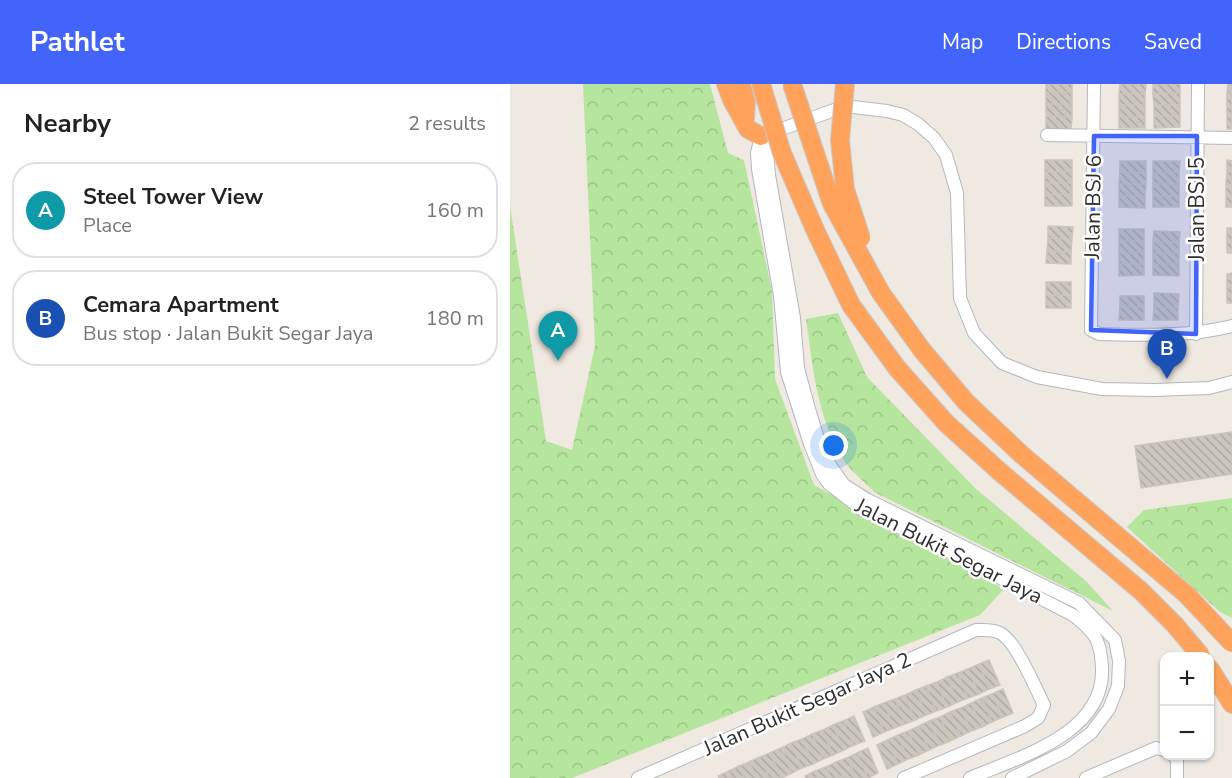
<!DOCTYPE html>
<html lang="en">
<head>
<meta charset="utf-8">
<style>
  body { margin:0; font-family:"Nunito Sans",sans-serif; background:#f2f2f2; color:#222 }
  .controls { position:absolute; right:18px; bottom:18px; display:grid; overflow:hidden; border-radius:12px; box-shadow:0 2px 4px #0004 }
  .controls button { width:54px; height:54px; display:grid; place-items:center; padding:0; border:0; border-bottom:2px solid #e0e0e0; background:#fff; color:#222; font:30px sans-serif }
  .you { position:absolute; left:324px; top:362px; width:21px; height:21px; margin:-15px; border:4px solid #fff; border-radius:50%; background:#1a73e8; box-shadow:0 0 0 9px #1a73e833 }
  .badge { display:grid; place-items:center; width:39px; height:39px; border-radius:50%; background:#4264fb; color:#fff; font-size:20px; font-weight:700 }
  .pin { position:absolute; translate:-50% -50px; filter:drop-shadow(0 2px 3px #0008) }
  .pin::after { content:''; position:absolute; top:32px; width:21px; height:18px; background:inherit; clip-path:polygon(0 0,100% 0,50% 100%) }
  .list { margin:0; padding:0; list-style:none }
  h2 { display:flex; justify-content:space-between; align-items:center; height:78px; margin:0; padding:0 24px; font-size:26px }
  h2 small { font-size:20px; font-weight:400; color:#767676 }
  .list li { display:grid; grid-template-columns:39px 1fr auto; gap:18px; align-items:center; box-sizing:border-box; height:96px; margin:0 12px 12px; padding:0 12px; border:2px solid #e0e0e0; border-radius:24px }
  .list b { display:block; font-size:22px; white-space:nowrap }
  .list p { margin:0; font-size:20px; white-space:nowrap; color:#767676 }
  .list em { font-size:20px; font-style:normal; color:#767676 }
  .map { position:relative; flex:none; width:722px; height:694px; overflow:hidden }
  header { display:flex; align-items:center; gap:36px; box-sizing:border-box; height:84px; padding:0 30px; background:#4264fb; color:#fff }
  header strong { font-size:28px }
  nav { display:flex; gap:33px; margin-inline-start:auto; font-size:21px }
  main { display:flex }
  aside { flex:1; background:#fff }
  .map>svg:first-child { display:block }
  .forest { fill:url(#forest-crowns) }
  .building { fill:url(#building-back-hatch); stroke:#cbc5ba; stroke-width:1.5 }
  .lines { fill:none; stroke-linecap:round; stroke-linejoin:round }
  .minor-casing { stroke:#b4b7c1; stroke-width:14 }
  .highway-casing { stroke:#c9c9c9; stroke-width:20 }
  .minor { stroke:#fff; stroke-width:12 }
  .highway { stroke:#ffa35c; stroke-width:18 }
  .highway-bridge-casing { stroke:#c9c9c9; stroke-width:20; stroke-linecap:butt }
  .highway-bridge { stroke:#ffa35c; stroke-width:18 }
  .marked { fill:#4264fb; fill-opacity:0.2; stroke:#4264fb; stroke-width:4.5; stroke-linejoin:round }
  .labels { text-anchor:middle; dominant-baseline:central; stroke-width:5; stroke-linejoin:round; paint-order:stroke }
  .street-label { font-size:21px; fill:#2e2e2e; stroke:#fff }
</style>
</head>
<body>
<header>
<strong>Pathlet</strong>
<nav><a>Map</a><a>Directions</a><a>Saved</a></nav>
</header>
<main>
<aside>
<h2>Nearby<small>2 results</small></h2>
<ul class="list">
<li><span class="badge" style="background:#0f9aa8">A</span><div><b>Steel Tower View</b><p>Place</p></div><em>160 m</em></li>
<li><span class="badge" style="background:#1a4fb4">B</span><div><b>Cemara Apartment</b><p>Bus stop · Jalan Bukit Segar Jaya</p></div><em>180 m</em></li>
</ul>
</aside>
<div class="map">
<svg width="722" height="694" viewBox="0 0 722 694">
  <defs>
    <pattern id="forest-crowns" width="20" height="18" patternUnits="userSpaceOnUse" patternTransform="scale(1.5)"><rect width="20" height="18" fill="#b6e59e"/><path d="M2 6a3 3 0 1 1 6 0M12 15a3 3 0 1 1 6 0" fill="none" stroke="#9dc588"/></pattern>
    <pattern id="building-back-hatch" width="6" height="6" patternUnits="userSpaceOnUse" patternTransform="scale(1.5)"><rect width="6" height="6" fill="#cbc7bf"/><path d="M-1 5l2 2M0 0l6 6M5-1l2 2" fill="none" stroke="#afaba4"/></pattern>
  </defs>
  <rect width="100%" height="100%" fill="#efe9e1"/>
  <path class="forest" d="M73,0h127l18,69 16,7 28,131 3,88 39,106 190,104 -24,26 -408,163h-62v-572l36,235 26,9 23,-104z
    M328,229l29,64 108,111 112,94 26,29 -239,-119c-9,-10 -21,-19 -29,-30 -28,-43 -32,-94 -39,-143z
    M722,414v120l-12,-6 -93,-85 17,-17z"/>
  <path class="building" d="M536,0h26v8h-26z
    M610,0h26l-1,10h-26z
    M643,0h27v9l-27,1z
    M718,0h4v9h-5z
    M536,8h26v12h-26z
    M670,9v12h-26l-1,-11z
    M717,9h5v12h-5z
    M609,10h26v11h-26z
    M536,20h26v13l-26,-1z
    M609,21h26v12h-26z
    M644,21h26v11h-26z
    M717,21h5v12h-5z
    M536,32l26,1 -1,12h-25z
    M644,32h26v11l-26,1z
    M609,33h26v11h-26z
    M717,33h5v12h-5z
    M535,76h27v11l-27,1z
    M717,76l5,1v11h-5z
    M610,77h26v12l-26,-1z
    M643,77h27l-1,11 -26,1z
    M562,87v12h-27v-11z
    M610,88l26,1v11h-27z
    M669,88v12h-26v-11z
    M717,88h5v12h-6z
    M535,99h27v11l-27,1z
    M609,100h27l-1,12h-26z
    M643,100h26v12h-26z
    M716,100h6v12h-6z
    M562,110v12h-27v-11z
    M609,112h26v12l-26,-1z
    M643,112h26v11h-26z
    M716,112h6v11h-6z
    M538,142l25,1 -1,12 -24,-1z
    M717,144h5v13h-5z
    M609,145h25v12h-25z
    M644,147l26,1 -1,10h-26z
    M538,154l24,1 -1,13 -24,-1z
    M609,157h25v11l-25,1z
    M717,157h5v12h-5z
    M643,158h26v11h-26z
    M537,167l24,1v12l-25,-1z
    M634,168v12h-25v-11z
    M643,169h26v11h-26z
    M609,180h25v11l-25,1z
    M643,180h26v12l-26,-1z
    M722,189v15h-5v-14z
    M536,198h25v13h-25z
    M717,204h5v15h-5z
    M644,209l25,1 -1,14 -24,-1z
    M536,211h25v13h-25z
    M610,212h24v11h-24z
    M610,223h24v13h-25z
    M644,223l24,1v12h-25z
    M722,348v42l-91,14 -6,-42z
    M479,576l11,25 -11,4 -10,-25z
    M469,580l10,25 -10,5 -11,-25z
    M458,585l11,25 -11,4 -10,-25z
    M448,589l10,25 -10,4 -11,-25z
    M437,593l11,25 -11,5 -10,-25z
    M427,598l10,25 -11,4 -10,-25z
    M416,602l10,25 -10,4 -10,-25z
    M493,605l10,24 -10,4 -11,-23z
    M406,606l10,25 -11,5 -10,-25z
    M482,610l11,23 -11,5 -10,-24z
    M395,611l10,25 -10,4 -10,-25z
    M472,614l10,24 -10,5 -11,-24z
    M385,615l10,25 -11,4 -10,-25z
    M374,619l10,25 -10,4 -10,-25z
    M461,619l11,24 -11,4 -10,-23z
    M364,623l10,25 -11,5 -10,-25z
    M451,624l10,23 -10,5 -11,-24z
    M440,628l11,24 -11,5 -10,-24z
    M344,632l11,25 -11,4 -11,-24z
    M430,633l10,24 -10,4 -11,-24z
    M333,637l11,24 -10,5 -11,-25z
    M419,637l11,24 -11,5 -10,-24z
    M323,641l11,25 -11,5 -10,-25z
    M409,642l10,24 -10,5 -11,-24z
    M313,646l10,25 -10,4 -11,-25z
    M398,647l11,24 -11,4 -10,-24z
    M302,650l11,25 -10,5 -11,-25z
    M388,651l10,24 -10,5 -11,-24z
    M292,655l11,25 -11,4 -11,-25z
    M377,656l11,24 -11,5 -10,-24z
    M281,659l11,25 -10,5 -11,-25z
    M271,664l11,25 -11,5 -11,-25z
    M358,664l10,25 -10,5 -11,-25z
    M260,669l11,25h-12l-9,-21z
    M347,669l11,25h-12l-9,-20z
    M250,673l9,21h-13l-7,-16z
    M337,674l9,20h-13l-7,-16z
    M239,678l7,16h-12l-5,-12z
    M326,678l7,16h-12l-5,-11z
    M229,682l5,12h-12l-3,-7z
    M316,683l5,11h-13l-3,-7z
    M219,687l3,7h-13l-1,-2z
    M305,687l3,7h-12l-1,-2z"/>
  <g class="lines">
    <g class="minor-casing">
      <path id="minor" d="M584,0l-3,246 8,4c45,1 89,3 133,-8
        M261,49l74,-27 42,5 16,4 15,9 16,14 12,17 11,38 3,105 14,35 28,30 35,14 65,12 52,1 55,-2 23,-6
        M537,51l185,3
        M251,52l-4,17 1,16 22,127 7,76 23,72 12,30 7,10 35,27 54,25 155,79c22,17 28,25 29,53 3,66 -83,89 -132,110
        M251,52l6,16 2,23 25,143 4,50 11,41 13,43 10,16 12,17 24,15 211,103 36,37 4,21 -1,25 -9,23 -18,24 -24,18 -55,27
        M686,250l2,-250
        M664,672l3,1v21
        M128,694l338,-148c8,0 17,-1 24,3 16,8 35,54 44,72l-6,13 -13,8 -121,52
        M576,694l70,-30 8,2"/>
    </g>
    <g class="highway-casing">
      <path id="highway" d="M216,0l6,16 16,29 13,7
        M231,0l5,18 -1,17
        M700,585l22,35"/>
    </g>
    <use href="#minor" class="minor"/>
    <use href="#highway" class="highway"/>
    <g class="highway-bridge-casing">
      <path id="highway-bridge" d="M251,0l21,69 34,79 35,73 46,63 49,55 53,48 142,120 34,34 26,31
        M282,0l40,120 49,89 41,57 44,52 55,52 166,141 45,48
        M335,0l-5,56 5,49 16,49"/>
    </g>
    <use href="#highway-bridge" class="highway-bridge"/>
  </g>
  <path class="marked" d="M584,52h103l-1,198 -105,-4z"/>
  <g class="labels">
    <g class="street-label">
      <text transform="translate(583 123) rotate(-89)">Jalan BSJ 6</text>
      <text transform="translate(687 125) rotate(-90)">Jalan BSJ 5</text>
      <text transform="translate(439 467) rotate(27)">Jalan Bukit Segar Jaya</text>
      <text transform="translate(297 620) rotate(-24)">Jalan Bukit Segar Jaya 2</text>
    </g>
  </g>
</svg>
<div class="controls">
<button>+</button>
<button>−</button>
</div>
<div class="you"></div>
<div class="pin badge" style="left:48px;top:277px;background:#0f9aa8">A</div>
<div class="pin badge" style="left:657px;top:295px;background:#1a4fb4">B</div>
</div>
</main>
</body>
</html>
